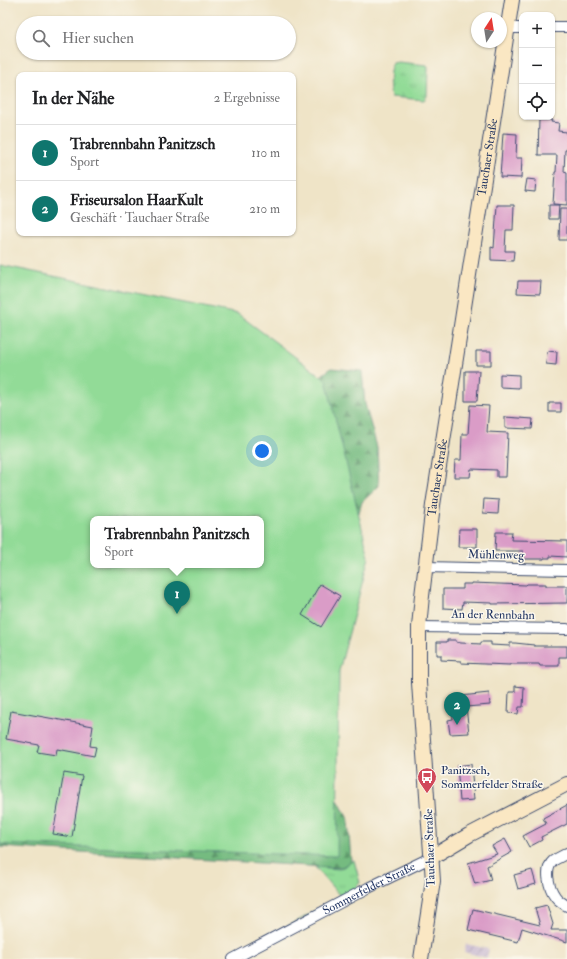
<!DOCTYPE html>
<html lang="de">
<head>
<meta charset="utf-8">
<style>
  body { margin:0; font-family:"IM FELL Double Pica",serif; background:#f2f2f2; color:#202124 }
  .controls { position:absolute; right:12px; top:12px; display:grid; overflow:hidden; border-radius:8px; box-shadow:0 1px 3px #0004 }
  .controls button { width:36px; height:36px; display:grid; place-items:center; padding:0; border:0; border-bottom:1px solid #e0e0e0; background:#fff; color:#202124; font:20px sans-serif }
  .compass { position:absolute; left:471px; top:12px; width:36px; height:36px; border-radius:50%; background:#fff; box-shadow:0 1px 3px #0004; rotate:12deg }
  .you { position:absolute; left:262px; top:451px; width:14px; height:14px; margin:-10px; border:3px solid #fff; border-radius:50%; background:#1a73e8; box-shadow:0 0 0 6px #1a73e833 }
  .badge { display:grid; place-items:center; width:26px; height:26px; border-radius:50%; background:#0f766e; color:#fff; font-size:13px; font-weight:700 }
  .pin { position:absolute; translate:-50% -33px; filter:drop-shadow(0 1px 2px #0008) }
  .pin::after { content:''; position:absolute; top:21px; width:14px; height:12px; background:inherit; clip-path:polygon(0 0,100% 0,50% 100%) }
  .popup { position:absolute; left:90px; top:516px; width:174px; height:52px; box-sizing:border-box; display:grid; place-content:center; border-radius:8px; background:#fff; filter:drop-shadow(0 1px 3px #0005); font-size:13px; white-space:nowrap; color:#757577 }
  .popup b { font-size:15px; color:#202124 }
  .popup::after { content:''; position:absolute; left:50%; top:100%; margin-left:-8px; border:8px solid transparent; border-top-color:#fff }
  .list { margin:0; padding:0; list-style:none }
  h2 { display:flex; justify-content:space-between; align-items:center; height:52px; margin:0; padding:0 16px; font-size:17px }
  h2 small { font-size:13px; font-weight:400; color:#757577 }
  .list li { display:grid; grid-template-columns:26px 1fr auto; gap:12px; align-items:center; box-sizing:border-box; height:56px; padding:0 16px; border-top:1px solid #e0e0e0 }
  .list b { display:block; font-size:15px; white-space:nowrap }
  .list p { margin:0; font-size:13px; white-space:nowrap; color:#757577 }
  .list em { font-size:13px; font-style:normal; color:#757577 }
  .icon { flex:none; width:22px; height:22px; fill:none; stroke:currentColor; stroke-width:2; stroke-linecap:round; stroke-linejoin:round }
  .map { position:relative; flex:none; width:567px; height:959px; overflow:hidden }
  .search { position:absolute; background:#fff; box-shadow:0 1px 3px #0004; left:16px; top:16px; width:280px; height:44px; display:flex; align-items:center; gap:10px; box-sizing:border-box; padding:0 14px; border-radius:22px; color:#757577; font-size:15px }
  .panel { position:absolute; background:#fff; box-shadow:0 1px 3px #0004; left:16px; top:72px; width:280px; height:164px; border-radius:8px }
  .map>svg:first-child { display:block }
  .industrial { fill:url(#industrial-furrows) }
  .grass { fill:url(#grass-tufts); stroke:#56857a }
  .forest { fill:url(#forest-firs); stroke:#48756f }
  .pitch { fill:#92db97; stroke:#56857a; fill-rule:evenodd }
  .building { fill:#da9cc7 }
  .lines { fill:none; stroke-linecap:round; stroke-linejoin:round }
  .street-casing { stroke:#3b4a6e; stroke-width:12 }
  .secondary-casing { stroke:#3b4a6e; stroke-width:16 }
  .street { stroke:#fff; stroke-width:10 }
  .secondary { stroke:#fae7c3; stroke-width:14 }
  .labels { text-anchor:middle; dominant-baseline:central; stroke-width:3; stroke-linejoin:round; paint-order:stroke }
  .street-label { font-size:12px; fill:#1b2f5e; stroke:#fbf7ec }
  .poi-label { font-size:12px; fill:#1b2f5e; stroke:#fbf7ec; text-anchor:start }
</style>
</head>
<body>
<div class="map">
<svg width="567" height="959" viewBox="0 0 567 959">
  <defs>
    <pattern id="industrial-furrows" width="10" height="10" patternUnits="userSpaceOnUse"><rect width="10" height="10" fill="#ccbed3"/><path d="M-1 1l2-2M0 10L10 0M9 11l2-2" fill="none" stroke="#a59bae"/></pattern>
    <pattern id="grass-tufts" width="24" height="20" patternUnits="userSpaceOnUse"><rect width="24" height="20" fill="#92db97"/><path d="M3 7l-1-3M5 7V3M7 7l1-3M15 17l-1-3M17 17v-4M19 17l1-3" fill="none" stroke="#7dbc85"/></pattern>
    <pattern id="forest-firs" width="22" height="20" patternUnits="userSpaceOnUse"><rect width="22" height="20" fill="#75bb80"/><path d="M5 1l3.5 6h-7zM16 11l3.5 6h-7z" fill="#5f986c"/></pattern>
  </defs>
  <rect width="100%" height="100%" fill="#fbf7ec"/>
  <filter id="ink" filterUnits="userSpaceOnUse"><feTurbulence type="fractalNoise" baseFrequency=".025" numOctaves="2"/><feDisplacementMap in="SourceGraphic" scale="8" xChannelSelector="R" yChannelSelector="G"/><feConvolveMatrix kernelMatrix="1 2 1 2 8 2 1 2 1" color-interpolation-filters="sRGB"/></filter>
  <filter id="wash" filterUnits="userSpaceOnUse"><feTurbulence type="fractalNoise" baseFrequency=".012" numOctaves="4" result="noise"/><feDisplacementMap in="SourceGraphic" scale="16" xChannelSelector="R" yChannelSelector="G"/><feGaussianBlur stdDeviation="0.9" result="paint"/><feColorMatrix in="noise" values="0 0 0 0 0 0 0 0 0 0 0 0 0 0 0 0 0 1.4 0 .05"/><feComposite in="paint" operator="in"/></filter>
  <g filter="url(#wash)">
    <rect width="100%" height="100%" fill="#efe4c7"/>
    <path class="industrial" d="M466,944l23,5 -2,9 -23,-6z"/>
    <path class="grass" d="M398,62l29,3 1,3 -1,28 -3,4 -33,-3c-2,-8 -3,-28 2,-34z
      M354,860l6,23 -3,2 -1,4 -124,70h-4l113,-62 -26,-30 25,2z"/>
    <path class="forest" d="M331,368l31,3 3,33 12,43 2,39 -17,16 -4,14 -41,-137z
      M334,792l14,27 3,43 -11,6 -340,-21v-9z"/>
    <path class="pitch" d="M0,265l238,49 88,66 43,177 -30,114 -2,185 -337,-12zM93,519h168v46h-168z"/>
    <g id="blocks">
      <path class="building" d="M539,120h13l-1,2 8,1 -1,8 9,1v18h-2l-1,22 3,1v32l-14,-1 2,-32h1l1,-17h-19z
        M503,133l14,1 -1,24h6l-1,20 -21,-1z
        M527,179l9,1 -1,12 -10,-1z
        M497,205h17l-1,25h-7l-1,21h9l-1,10 -22,-1v-13l3,1z
        M549,205h10l-1,14h-9z
        M560,209h7v31h-8z
        M518,281h23l-1,13 -23,-1z
        M476,351h15v14h-15z
        M547,351l10,1 -1,13 -10,-1z
        M465,371h14l-2,30h-12z
        M500,374l19,1v13l-19,-1z
        M549,403h12v9h-12z
        M470,405l19,1 -2,26 21,1 -2,44h-9v-7l-26,-1 -1,8h-16l1,-17h6l1,-26h6z
        M505,417l28,2 -1,10 -27,-1z
        M484,499l15,1 -1,14 -15,-1z
        M459,529h18v18h-19z
        M496,532h16l-1,8 56,1v16l-17,-1v2h-6v1h-21v-8h-28z
        M472,583l54,2 1,-1h19v2h21v17l-75,1v-1l-29,-1 -1,7 -19,-1v-19h20v-5h9z
        M320,584l20,12 -19,31 -19,-12z
        M447,640h9v2l5,1 20,1v-2h10v3l19,1v-3h5l19,2v1h33v11h-8v9h-19l-1,-2h-29v1l-49,-2v-2l-20,-1v-5h-4v-13h10z
        M515,686l9,1 -1,20h-4l-1,7 -10,-1 1,-21h6z
        M489,693l1,12 -24,2 3,26 -19,1 -2,-14 5,-1 -2,-22z
        M11,711l82,15 -3,20 6,1 -2,9 -37,-7 -1,6 -19,-3 2,-7 -33,-6z
        M471,764l3,36 -14,1 -3,-35z
        M64,773l18,3 -10,61 -19,-3z
        M567,805v19l-26,13 1,3 -13,7 -6,-11 23,-12 -3,-6z
        M505,839l7,13 -25,14 4,14 -16,4 -7,-21 29,-9 -5,-8z
        M532,870l4,14 -18,5 -4,-14z
        M547,905l6,19 -2,6h16v12l-45,-14 -4,14 -50,-12 5,-21 67,16 -5,-17z"/>
    </g>
  </g>
  <g filter="url(#ink)">
    <use href="#blocks" fill-opacity="0" stroke="#3b4a6e" stroke-width="1"/>
    <g class="lines">
      <g class="street-casing">
        <g id="street">
          <path d="M552,27h15"/>
          <path d="M508,28h14"/>
          <path d="M425,567l142,3"/>
          <path d="M419,627l148,2"/>
          <path d="M567,853c-4,3 -10,5 -14,8 -9,8 -4,27 2,35 3,5 8,7 12,10"/>
          <path id="s1" d="M233,959l135,-71 64,-31"/>
        </g>
      </g>
      <g class="secondary-casing">
        <g id="secondary">
          <path d="M432,857l37,-22 98,-51"/>
          <path id="s2" d="M421,959l12,-78 -14,-198v-56l3,-31 11,-91 79,-505"/>
        </g>
      </g>
      <use href="#street" class="street"/>
      <use href="#secondary" class="secondary"/>
    </g>
  </g>
  <defs>
    <g id="bus-pin" transform="scale(1)"><path d="M0 17L-7.5 6A9.5 9.5 0 1 1 7.5 6Z" fill="#d1495b" stroke="#fbf7ec"/><path d="M-5-6H5V4H4V6H2V4H-2V6H-4V4H-5ZM-3.5-4V0h7V-4ZM-3.5 1.2v1.5H-2V1.2ZM2 1.2v1.5H3.5V1.2Z" fill="#fff"/></g>
  </defs>
  <g fill-rule="evenodd">
    <use href="#bus-pin" x="427" y="777"/>
  </g>
  <g class="labels">
    <g class="street-label">
      <text stroke="none"><textPath href="#s2" startOffset="808">Tauchaer Straße</textPath></text>
      <text stroke="none"><textPath href="#s2" startOffset="484">Tauchaer Straße</textPath></text>
      <text transform="translate(496 555) rotate(1)">Mühlenweg</text>
      <text transform="translate(493 615) rotate(1)">An der Rennbahn</text>
      <text transform="translate(430 848) rotate(-92)">Tauchaer Straße</text>
      <text stroke="none"><textPath href="#s1" startOffset="153">Sommerfelder Straße</textPath></text>
    </g>
    <g class="poi-label">
      <text x="441" y="770">Panitzsch,<tspan x="441" dy="14">Sommerfelder Straße</tspan></text>
    </g>
  </g>
</svg>
<div class="controls">
<button>+</button>
<button>−</button>
<button><svg class="icon" aria-label="locate" viewBox="0 0 24 24"><circle cx="12" cy="12" r="6"/><path d="M12 2v4M12 18v4M2 12h4M18 12h4"/></svg></button>
</div>
<svg class="compass" viewBox="-18 -18 36 36"><path d="M0-13l5 13h-10z" fill="#e53935"/><path d="M0 13l5-13h-10z" fill="#757577"/></svg>
<div class="you"></div>
<div class="pin badge" style="left:177px;top:614px">1</div>
<div class="popup"><b>Trabrennbahn Panitzsch</b>Sport</div>
<div class="pin badge" style="left:457px;top:725px">2</div>
<div class="search"><svg class="icon" aria-label="search" viewBox="0 0 24 24"><circle cx="10" cy="10" r="6"/><path d="M15 15l6 6"/></svg>Hier suchen</div>
<section class="panel">
<h2>In der Nähe<small>2 Ergebnisse</small></h2>
<ul class="list">
<li><span class="badge">1</span><div><b>Trabrennbahn Panitzsch</b><p>Sport</p></div><em>110 m</em></li>
<li><span class="badge">2</span><div><b>Friseursalon HaarKult</b><p>Geschäft · Tauchaer Straße</p></div><em>210 m</em></li>
</ul>
</section>
</div>
</body>
</html>
